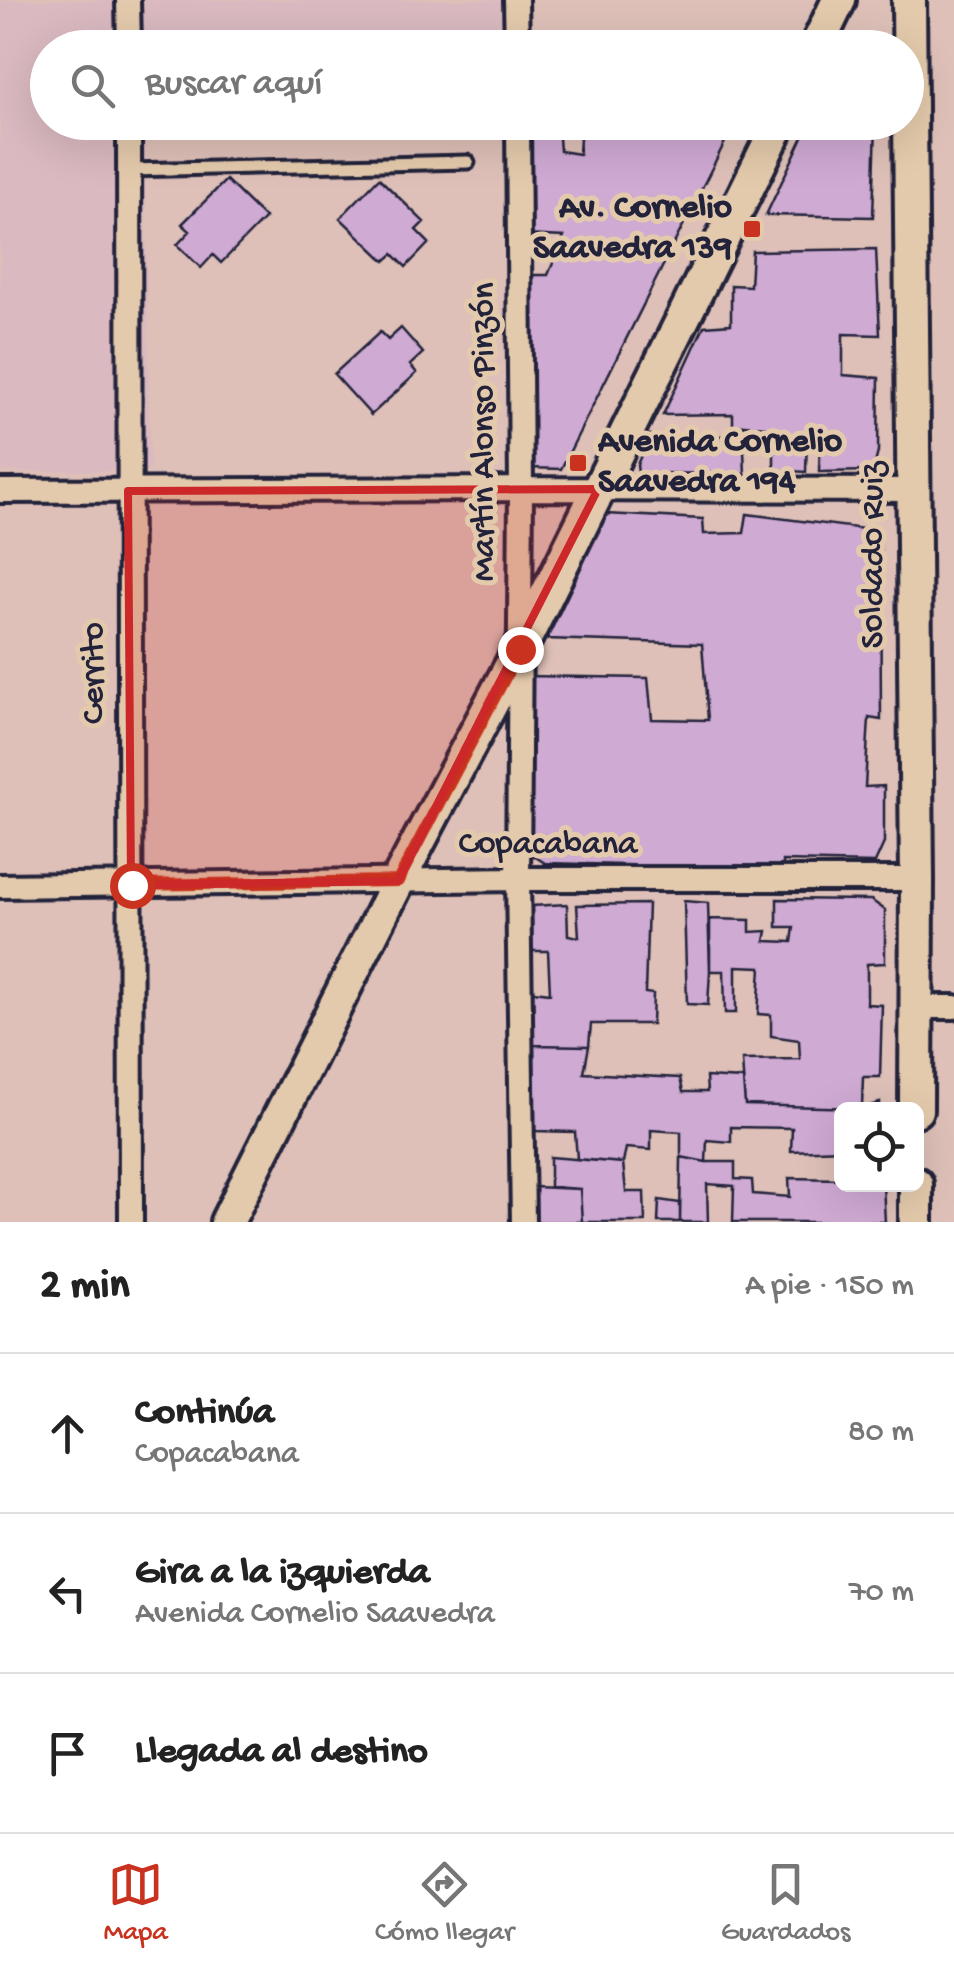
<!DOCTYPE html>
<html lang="es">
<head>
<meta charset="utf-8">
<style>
  body { margin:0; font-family:"Gochi Hand",sans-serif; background:#f6f6f6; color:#222 }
  .controls { position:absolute; right:30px; bottom:30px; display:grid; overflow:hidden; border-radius:15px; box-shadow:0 10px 40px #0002 }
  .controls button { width:90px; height:90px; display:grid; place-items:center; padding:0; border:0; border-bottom:2px solid #e0e0e0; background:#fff; color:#222; font:50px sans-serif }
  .stop { position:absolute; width:30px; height:30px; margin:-22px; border:8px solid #c8321e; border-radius:50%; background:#fff }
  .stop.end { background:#c8321e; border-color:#fff; box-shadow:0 2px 10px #0008 }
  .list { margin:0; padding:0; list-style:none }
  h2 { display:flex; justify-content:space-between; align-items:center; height:130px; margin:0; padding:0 40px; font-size:42px }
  h2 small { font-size:32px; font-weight:400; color:#767676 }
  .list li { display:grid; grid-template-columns:65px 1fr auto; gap:30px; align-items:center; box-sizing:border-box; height:160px; padding:0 40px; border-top:2px solid #e0e0e0 }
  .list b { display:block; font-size:38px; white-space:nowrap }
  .list p { margin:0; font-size:32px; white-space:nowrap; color:#767676 }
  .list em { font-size:32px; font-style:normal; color:#767676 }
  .icon { flex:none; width:55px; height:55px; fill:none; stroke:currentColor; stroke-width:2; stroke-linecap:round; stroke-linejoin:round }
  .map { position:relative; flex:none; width:954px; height:1222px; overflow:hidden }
  .search { position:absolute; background:#fff; box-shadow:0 10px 40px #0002; left:30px; right:30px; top:30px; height:110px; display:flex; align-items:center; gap:25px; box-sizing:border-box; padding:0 35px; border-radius:55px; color:#767676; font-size:38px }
  .sheet { height:610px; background:#fff }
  nav { display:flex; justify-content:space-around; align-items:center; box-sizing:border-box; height:140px; border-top:2px solid #e0e0e0; background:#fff; font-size:28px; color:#767676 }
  nav a { display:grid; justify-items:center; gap:5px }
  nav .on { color:#c8321e }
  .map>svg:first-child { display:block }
  .built { fill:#dab9c0 }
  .building { fill:#cfaad3; stroke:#22223b; stroke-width:2.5 }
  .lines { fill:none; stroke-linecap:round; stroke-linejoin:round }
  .lane-casing { stroke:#22223b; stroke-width:19 }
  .street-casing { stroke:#22223b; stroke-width:30 }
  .secondary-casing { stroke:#22223b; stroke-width:40 }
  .lane { stroke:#e4caac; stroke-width:11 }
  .street { stroke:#e4caac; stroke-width:22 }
  .secondary { stroke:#e4caac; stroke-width:32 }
  .route { stroke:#c8321e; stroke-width:12 }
  .marked { fill:#cd2829; fill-opacity:0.2; stroke:#cd2829; stroke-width:8; stroke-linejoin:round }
  .poi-dot { fill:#c8321e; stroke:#e4caac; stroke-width:4 }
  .labels { text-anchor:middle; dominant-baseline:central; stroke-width:10; stroke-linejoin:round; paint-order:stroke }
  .poi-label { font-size:35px; font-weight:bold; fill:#22223b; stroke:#e4caac; text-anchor:end }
  .street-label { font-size:35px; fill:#22223b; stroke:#e4caac }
</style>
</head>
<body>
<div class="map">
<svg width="954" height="1222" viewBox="0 0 954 1222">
  <rect width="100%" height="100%" fill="#dec0b8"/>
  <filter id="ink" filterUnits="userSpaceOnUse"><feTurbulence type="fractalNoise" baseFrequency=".01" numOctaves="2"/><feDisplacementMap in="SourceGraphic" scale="20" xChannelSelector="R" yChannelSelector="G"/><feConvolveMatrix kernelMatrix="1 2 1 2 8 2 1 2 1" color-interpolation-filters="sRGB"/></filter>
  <g filter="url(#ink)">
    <path class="built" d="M0,0h525l-1,47 -476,1v74l476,2 -379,5 5,341 -150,2z"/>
    <path class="building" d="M581,122h139l11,8 -170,339 -33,-1 -3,-193h23l16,-38 -41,-2 1,-111 34,1 2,26 19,3z
      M810,122l66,2 -3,93 -107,-2z
      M379,178l45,44 -8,8 13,13 -23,24 -13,-13 -8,7 -45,-43z
      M226,180l39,38 -44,45 -8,-8 -12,13 -24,-23 13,-14 -8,-7z
      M876,249l4,86 -37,-1v41l36,3 -1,74 -5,19 -54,1 1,-36 -13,1 -1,35 -32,-2v-42l-31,-3 2,49 -107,-1 -1,-8 12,-30 84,1v-22l-70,1 41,-89 27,-2v-39l19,1 2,-35z
      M401,328l22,25 -13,12 7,8 -46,42 -37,-41 46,-42 8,8z
      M606,514l97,5 1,15 40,-1 3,-19 133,17 1,189 -12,-2 -4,69 19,-1v57l-9,20 -92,-2v8l-238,-6 -14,-9 -5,-178 122,2 4,41 56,1 -6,-76 -155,-5z
      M777,899l94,1 14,10v53l-18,1v40l15,1 -2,72h-17l-1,31 -117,-3 -3,-45 58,-1 -1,-19 -28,-4v-21l-13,-1 3,-47 -25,-1v47h-11l-1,-42h-14v-52l40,1v12l17,-1 -2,10 27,1 2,-15h-17z
      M684,901l24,2 2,68 -2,34 -21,-1z
      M567,904l1,31 11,2 -2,-32 71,-1 -3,89 8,1 -1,30h-61l-2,22 -59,-1 3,-54 17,2 -2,-42h-18l1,-45z
      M530,1045l59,1 -5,27 96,5 3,14h24l-1,-15 37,2 2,26 117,3 18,-5v7h-38v39l-51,2 1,-23 -61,-1v15l-24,-2 -1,22 -25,-5v-25l-30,-2v20l-25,-2 -3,15 -46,-4 -2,-27 -40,-1z
      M550,1157l73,6 3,29h18l1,30h-63l-2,-33 -30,-2z
      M681,1157l25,5h29v17l17,1 1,14 37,3 -1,-19 53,1v5h41l2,38h-152l1,-36 -27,-2 1,38h-28z
      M534,1187l46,2 2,33h-48z
      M659,1200l21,3v19h-22z"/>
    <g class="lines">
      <g class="lane-casing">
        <path id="lane" d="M129,170l339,-8"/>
      </g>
      <g class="street-casing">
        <path id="street" d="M128,0l1,48
          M516,0l1,48
          M129,122l2,1100
          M518,122l3,367 -3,390 5,343
          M0,491l521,-2 393,1
          M0,886l518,-7h399
          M916,1007h38"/>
      </g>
      <g class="secondary-casing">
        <path id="secondary" d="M909,0l8,879 -1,231
          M816,48l23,-48
          M227,1222l171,-341 122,-232 260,-527
          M916,1222v-38"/>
      </g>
      <use href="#lane" class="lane"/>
      <use href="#street" class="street"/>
      <use href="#secondary" class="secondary"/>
    </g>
  </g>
  <g class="lines" filter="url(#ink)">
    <path class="route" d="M132,885l266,-4 122,-232"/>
  </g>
  <path class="marked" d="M598,489l-200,392 -267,4 -3,-394z"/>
  <g class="poi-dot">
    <rect x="742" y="219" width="20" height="20" rx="5"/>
    <rect x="568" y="453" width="20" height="20" rx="5"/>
  </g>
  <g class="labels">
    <g class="poi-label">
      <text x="732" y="209">Av. Cornelio<tspan x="732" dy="40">Saavedra 139</tspan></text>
      <text x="598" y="443" text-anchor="start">Avenida Cornelio<tspan x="598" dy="40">Saavedra 194</tspan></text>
    </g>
    <g class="street-label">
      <text transform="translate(485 432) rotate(-90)">Martín Alonso Pinzón</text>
      <text transform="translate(874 555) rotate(-90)">Soldado Ruiz</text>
      <text transform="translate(95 673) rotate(-90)">Cerrito</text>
      <text x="548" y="845">Copacabana</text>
    </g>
  </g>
</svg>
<div class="controls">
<button><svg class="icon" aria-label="locate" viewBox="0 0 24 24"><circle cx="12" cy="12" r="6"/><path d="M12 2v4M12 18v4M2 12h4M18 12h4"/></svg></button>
</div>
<div class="stop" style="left:132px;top:885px"></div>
<div class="stop end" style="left:520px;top:649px"></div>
<div class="search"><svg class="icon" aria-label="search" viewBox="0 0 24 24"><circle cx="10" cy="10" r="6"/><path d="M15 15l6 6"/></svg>Buscar aquí</div>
</div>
<section class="sheet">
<h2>2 min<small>A pie · 150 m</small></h2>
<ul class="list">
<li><svg class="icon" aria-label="ahead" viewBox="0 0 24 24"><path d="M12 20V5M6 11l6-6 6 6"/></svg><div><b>Continúa</b><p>Copacabana</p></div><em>80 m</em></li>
<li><svg class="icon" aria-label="left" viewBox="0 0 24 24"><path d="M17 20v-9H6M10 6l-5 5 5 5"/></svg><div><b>Gira a la izquierda</b><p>Avenida Cornelio Saavedra</p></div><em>70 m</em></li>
<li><svg class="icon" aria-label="arrive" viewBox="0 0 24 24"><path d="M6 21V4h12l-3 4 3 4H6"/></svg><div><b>Llegada al destino</b></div></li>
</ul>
</section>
<nav>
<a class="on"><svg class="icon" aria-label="map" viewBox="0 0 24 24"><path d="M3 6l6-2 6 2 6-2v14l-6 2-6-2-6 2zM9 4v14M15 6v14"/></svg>Mapa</a>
<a><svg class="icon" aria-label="directions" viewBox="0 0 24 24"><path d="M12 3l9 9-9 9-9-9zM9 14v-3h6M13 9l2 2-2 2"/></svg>Cómo llegar</a>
<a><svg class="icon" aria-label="saved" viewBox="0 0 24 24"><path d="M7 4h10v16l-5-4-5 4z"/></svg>Guardados</a>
</nav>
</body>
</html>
